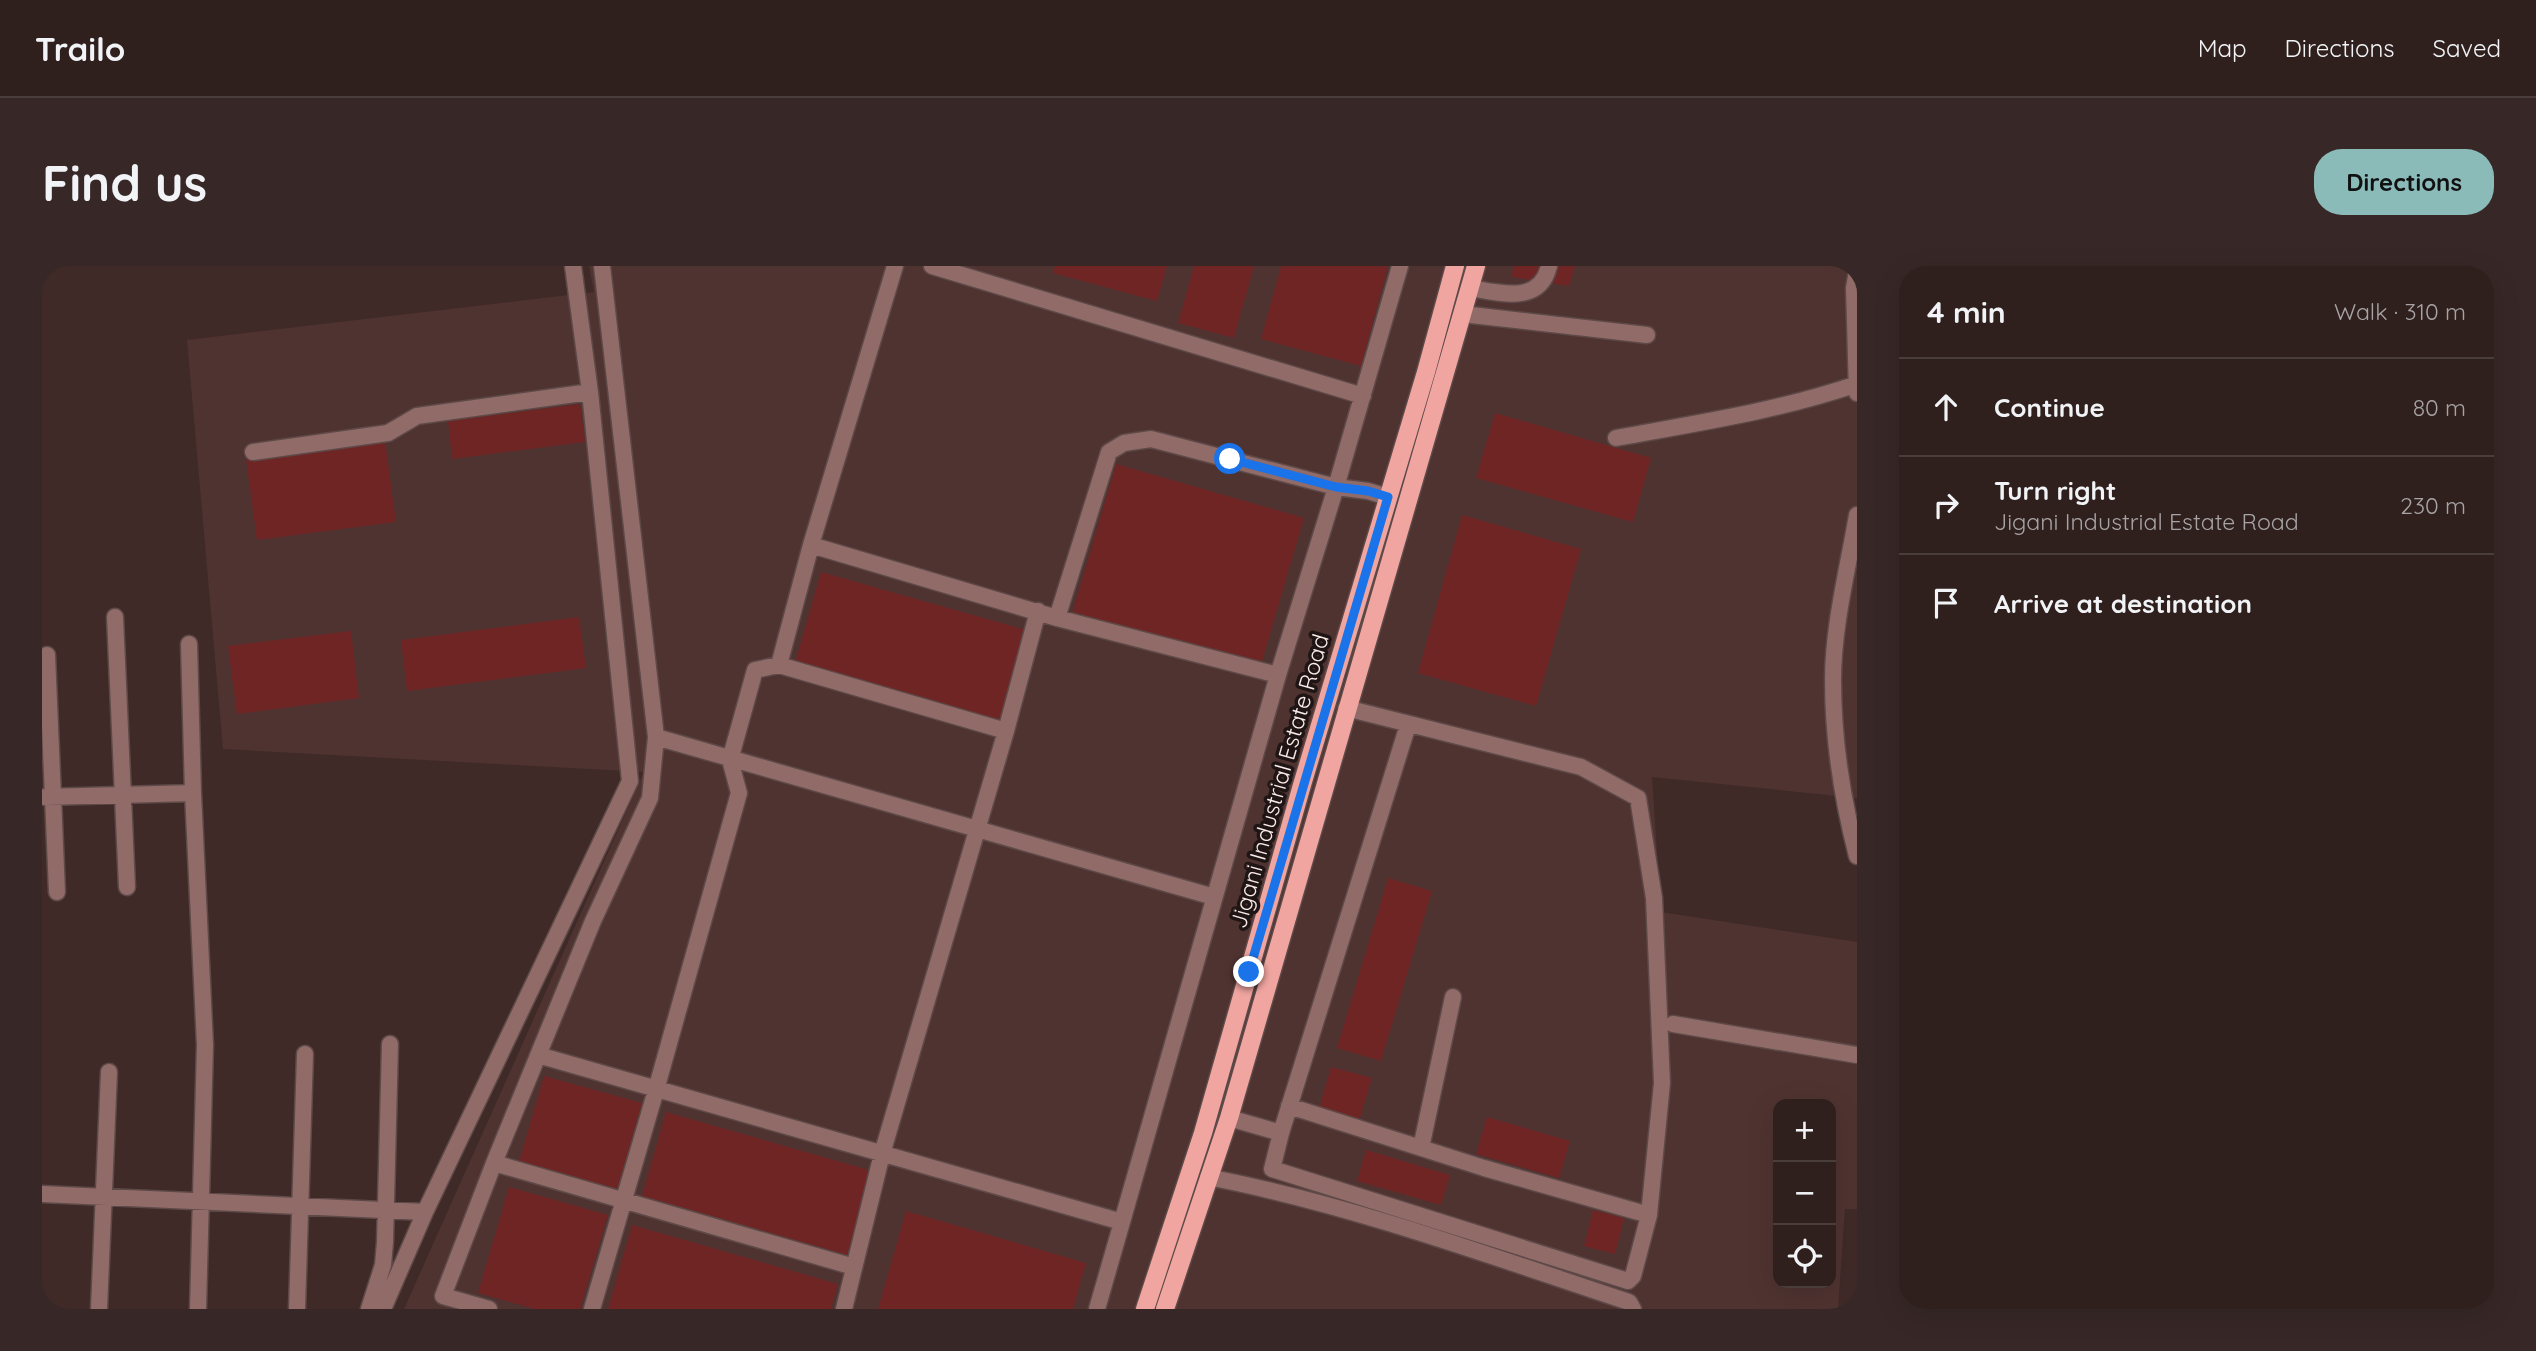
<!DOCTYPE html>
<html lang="en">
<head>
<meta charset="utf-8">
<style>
  body { margin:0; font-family:Quicksand,sans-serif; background:#372827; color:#f1f3f6 }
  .controls { position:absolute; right:21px; bottom:21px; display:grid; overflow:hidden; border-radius:14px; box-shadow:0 7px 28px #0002 }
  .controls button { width:63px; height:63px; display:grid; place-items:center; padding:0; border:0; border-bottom:2px solid #4a3e3c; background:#2f201e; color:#f1f3f6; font:35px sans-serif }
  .stop { position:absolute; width:21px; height:21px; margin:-16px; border:5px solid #1a73e8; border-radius:50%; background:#fff }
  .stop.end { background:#1a73e8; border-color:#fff; box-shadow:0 2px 7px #0008 }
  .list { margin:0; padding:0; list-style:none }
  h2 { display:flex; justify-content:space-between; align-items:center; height:91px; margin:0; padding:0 28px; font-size:30px }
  h2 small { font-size:23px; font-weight:400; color:#a7a3a4 }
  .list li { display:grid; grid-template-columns:46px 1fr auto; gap:21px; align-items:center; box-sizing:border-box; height:98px; padding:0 28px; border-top:2px solid #4a3e3c }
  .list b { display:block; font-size:26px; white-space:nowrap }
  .list p { margin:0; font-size:23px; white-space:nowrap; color:#a7a3a4 }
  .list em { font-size:23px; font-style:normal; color:#a7a3a4 }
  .icon { flex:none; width:38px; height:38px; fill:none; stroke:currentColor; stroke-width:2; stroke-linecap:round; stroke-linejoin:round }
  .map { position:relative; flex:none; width:1815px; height:1043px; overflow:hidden; border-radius:28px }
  header { display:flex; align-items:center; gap:42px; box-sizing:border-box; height:98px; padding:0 35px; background:#2f201e; border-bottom:2px solid #4a3e3c }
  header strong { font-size:33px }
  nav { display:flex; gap:38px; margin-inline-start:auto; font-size:24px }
  .intro { display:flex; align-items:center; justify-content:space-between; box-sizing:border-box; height:168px; padding:0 42px }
  h1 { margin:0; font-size:49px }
  .button { padding:18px 32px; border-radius:28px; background:#8bbbb9; color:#111; font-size:24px; font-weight:700 }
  main { display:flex; gap:42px; padding:0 42px }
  aside { flex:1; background:#2f201e; border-radius:28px; box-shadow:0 7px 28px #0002 }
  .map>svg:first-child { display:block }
  .built { fill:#4f3331; fill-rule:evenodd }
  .building { fill:#702525 }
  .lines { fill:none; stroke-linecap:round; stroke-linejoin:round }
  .minor-casing { stroke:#5d4947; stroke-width:19 }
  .major-casing { stroke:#5d4947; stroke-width:21 }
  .minor { stroke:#906b68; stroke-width:16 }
  .major { stroke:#f0a5a0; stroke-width:18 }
  .route { stroke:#1a73e8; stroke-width:9 }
  .labels { text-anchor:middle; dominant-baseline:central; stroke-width:7; stroke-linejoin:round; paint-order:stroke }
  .street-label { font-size:23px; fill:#fbecea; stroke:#1f1514 }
</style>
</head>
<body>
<header>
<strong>Trailo</strong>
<nav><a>Map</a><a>Directions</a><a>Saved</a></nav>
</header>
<div class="intro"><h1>Find us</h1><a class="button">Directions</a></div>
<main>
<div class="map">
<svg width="1815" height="1043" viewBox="0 0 1815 1043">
  <rect width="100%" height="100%" fill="#3f2a28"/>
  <path class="built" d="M547,0h1268v532l-205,-21 9,135 196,30v267h-12l-7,100h-1434l240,-537 -421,-23 -36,-409 407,-48zM1736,838h53v179h-53z"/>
  <path class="building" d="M1013,0h112l-10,35 -104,-28z
    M1152,0h60l-20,72 -56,-15z
    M1239,0h107l-27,100 -100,-27z
    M1472,0h61l-6,20 -58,-9z
    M538,138l5,38 -133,17 -4,-38z
    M1453,147l156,45 -18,64 -157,-44z
    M343,175l11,81 -139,18 -11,-81z
    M1074,198l188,54 -44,150 -188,-54z
    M1420,249l119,34 -45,157 -118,-33z
    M779,306l205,58 -27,92 -204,-59z
    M537,351l7,51 -179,23 -6,-51z
    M309,365l8,67 -122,16 -9,-68z
    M1346,612l44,13 -51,170 -44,-13z
    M1289,801l41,11 -13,43 -40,-12z
    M502,810l98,27 -25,87 -98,-28z
    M624,846l206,59 -25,84 -205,-59z
    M1445,851l83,24 -11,37 -83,-24z
    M1324,884l84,25 -9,30 -84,-24z
    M467,921l99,28 -28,94h-45l-57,-16z
    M1551,944l31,8 -9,36 -31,-8z
    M864,945l180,52 -13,46h-195z
    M590,959l206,59 -7,25h-223z"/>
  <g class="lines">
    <g class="minor-casing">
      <path id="minor" d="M853,0l-84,279 246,73 221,57
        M890,0l431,130
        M1815,5l-3,17 3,105
        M1428,22c30,5 70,17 79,-22
        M1420,48l185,21
        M1574,172c81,-15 162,-27 241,-54
        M211,186l135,-19 29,-17 173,-24
        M1346,231l-20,-6 -32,-4 64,-221
        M1815,249c-9,53 -24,111 -24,165 0,60 9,118 24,176
        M73,351l12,270
        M147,378l4,149 12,252 -7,264
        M5,389l10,237
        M737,399l227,66
        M614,471l558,160
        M3,531l148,-4
        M1631,758l184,31
        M496,789l584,167 156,-547 58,-188 -185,-48 -27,4 -15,9 -52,166
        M1247,840l195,62 165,47
        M1187,852l52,15 -9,36 356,112 5,-5 16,-61 13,-132 -8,-185 -16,-100 -57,-31 -235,-59
        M1239,867l127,-408
        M1379,882l32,-151
        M452,897l360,104
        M1166,911c144,28 282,79 421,125l4,7
        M0,928l383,18
        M57,1043l10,-237
        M255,1043l8,-255
        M327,1043l14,-44 2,-23 5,-198
        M341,1043l42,-97 205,-431 -40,-389 -17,-126
        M447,1043l-46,-13 51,-133 99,-242 57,-123 6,-61 -54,-471
        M550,1043l64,-219 83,-297 -9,-33 25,-90 24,-5 32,-120
        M802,1043l38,-155 124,-423 32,-120
        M1055,1043l25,-87"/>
    </g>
    <g class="major-casing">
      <path id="major" d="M1103,1043l58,-176 99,-348 124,-413 29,-106
        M1123,1043l64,-191 247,-852"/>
    </g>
    <use href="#minor" class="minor"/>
    <use href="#major" class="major"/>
  </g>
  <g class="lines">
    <path class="route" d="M1188,193l106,28 32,4 20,6 -139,475"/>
  </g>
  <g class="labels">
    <g class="street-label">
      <text transform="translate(1237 515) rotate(-74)">Jigani Industrial Estate Road</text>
    </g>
  </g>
</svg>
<div class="controls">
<button>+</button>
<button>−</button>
<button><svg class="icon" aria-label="locate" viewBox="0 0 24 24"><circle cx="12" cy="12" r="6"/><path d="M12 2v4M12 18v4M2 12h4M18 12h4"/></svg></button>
</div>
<div class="stop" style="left:1188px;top:193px"></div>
<div class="stop end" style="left:1207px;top:706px"></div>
</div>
<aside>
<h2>4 min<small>Walk · 310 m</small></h2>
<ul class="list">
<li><svg class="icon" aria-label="ahead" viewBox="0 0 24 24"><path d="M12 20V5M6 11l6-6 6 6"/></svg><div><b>Continue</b></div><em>80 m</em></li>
<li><svg class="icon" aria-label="right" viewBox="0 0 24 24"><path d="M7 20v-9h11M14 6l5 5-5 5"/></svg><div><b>Turn right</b><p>Jigani Industrial Estate Road</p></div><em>230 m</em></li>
<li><svg class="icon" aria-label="arrive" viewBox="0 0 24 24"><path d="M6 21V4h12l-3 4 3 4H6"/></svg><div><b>Arrive at destination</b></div></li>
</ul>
</aside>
</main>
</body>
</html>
